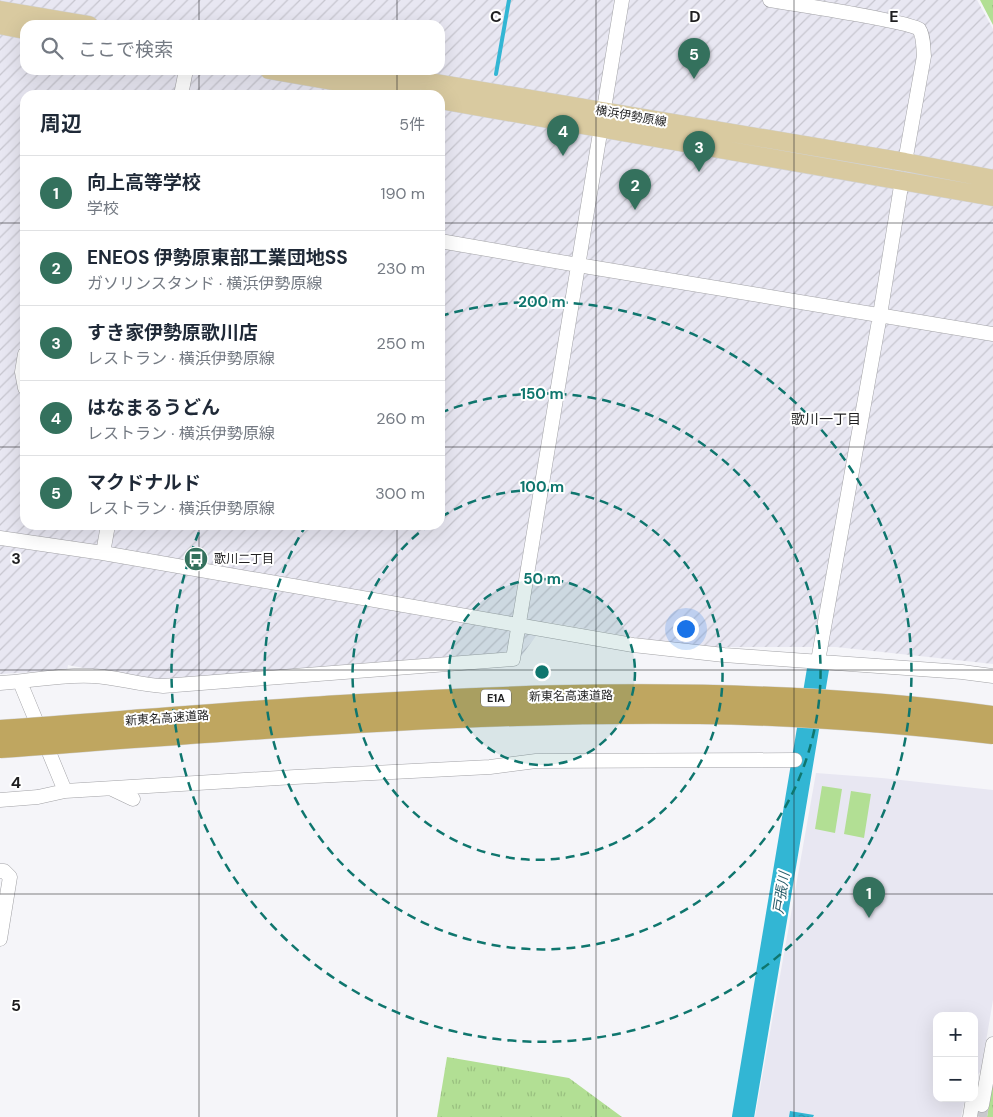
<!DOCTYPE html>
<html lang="ja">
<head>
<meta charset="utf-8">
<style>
  body { margin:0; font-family:"DM Sans","Noto Sans JP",sans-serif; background:#f2f2f3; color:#1f2937 }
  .controls { position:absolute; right:15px; bottom:15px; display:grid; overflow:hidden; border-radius:10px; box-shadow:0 5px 20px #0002 }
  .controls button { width:45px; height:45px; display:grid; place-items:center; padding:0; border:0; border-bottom:1px solid #e0e1e3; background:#fff; color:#1f2937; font:25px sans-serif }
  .you { position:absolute; left:685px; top:628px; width:18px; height:18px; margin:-12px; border:4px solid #fff; border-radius:50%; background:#1a73e8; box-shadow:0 0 0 8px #1a73e833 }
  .badge { display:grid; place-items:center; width:32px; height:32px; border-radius:50%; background:#34715d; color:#fff; font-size:16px; font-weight:700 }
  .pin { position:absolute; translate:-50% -41px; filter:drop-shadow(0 1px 2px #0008) }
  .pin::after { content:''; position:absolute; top:26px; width:18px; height:15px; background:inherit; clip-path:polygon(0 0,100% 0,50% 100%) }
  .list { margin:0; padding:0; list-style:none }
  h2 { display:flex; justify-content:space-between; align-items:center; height:65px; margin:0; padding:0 20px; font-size:21px }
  h2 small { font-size:16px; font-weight:400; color:#747a83 }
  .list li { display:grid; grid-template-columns:32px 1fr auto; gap:15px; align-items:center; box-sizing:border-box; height:75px; padding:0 20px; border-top:1px solid #e0e1e3 }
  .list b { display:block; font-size:19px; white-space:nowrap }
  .list p { margin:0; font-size:16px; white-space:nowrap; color:#747a83 }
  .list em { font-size:16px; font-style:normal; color:#747a83 }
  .icon { flex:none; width:28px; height:28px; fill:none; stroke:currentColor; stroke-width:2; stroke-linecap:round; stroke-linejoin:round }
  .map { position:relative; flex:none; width:993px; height:1117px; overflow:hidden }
  .search { position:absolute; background:#fff; box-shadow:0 5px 20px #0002; left:20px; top:20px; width:425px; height:55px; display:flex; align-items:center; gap:12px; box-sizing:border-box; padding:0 18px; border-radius:15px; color:#747a83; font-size:19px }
  .panel { position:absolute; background:#fff; box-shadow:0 5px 20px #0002; left:20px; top:90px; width:425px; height:440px; border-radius:15px }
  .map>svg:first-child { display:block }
  .built { fill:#e8e7f2 }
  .industrial { fill:url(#industrial-furrows); fill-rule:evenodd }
  .grass { fill:#b2df94 }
  .park { fill:url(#park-tufts) }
  .water { fill:url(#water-ripples) }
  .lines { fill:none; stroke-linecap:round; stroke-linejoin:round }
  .stream { stroke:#32b6d4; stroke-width:4 }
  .river { stroke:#32b6d4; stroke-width:22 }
  .minor-tunnel { stroke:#cacace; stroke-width:14; stroke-dasharray:14 7; stroke-linecap:butt }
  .minor-casing { stroke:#a2a2a6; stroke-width:15 }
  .major-casing { stroke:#d2d2d2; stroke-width:19 }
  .minor { stroke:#fff; stroke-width:14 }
  .major { stroke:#d9caa0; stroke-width:18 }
  .highway-bridge-casing { stroke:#d2d2d2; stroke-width:21; stroke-linecap:butt }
  .highway-bridge { stroke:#bfa660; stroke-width:20 }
  .grid { fill:none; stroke:#1f1f20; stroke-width:1; stroke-opacity:0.55 }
  .ring { fill:none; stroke:#0f766e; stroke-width:2.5; stroke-dasharray:9 6 }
  .labels { text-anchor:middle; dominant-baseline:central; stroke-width:4; stroke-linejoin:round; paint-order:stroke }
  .shield { fill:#fff; stroke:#626263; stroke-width:1 }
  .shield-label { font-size:11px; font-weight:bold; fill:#1f1f20 }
  .street-label { font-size:12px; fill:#1f1f20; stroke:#fff }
  .poi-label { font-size:12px; fill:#1f1f20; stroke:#fff; text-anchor:start }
  .neighbourhood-label { font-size:14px; fill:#1f1f20; stroke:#fff }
  .water-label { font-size:14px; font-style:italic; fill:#295c69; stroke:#fff }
  .grid-label { font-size:16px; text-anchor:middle; font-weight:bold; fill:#1f1f20; stroke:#fff; stroke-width:4; stroke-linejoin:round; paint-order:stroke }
  .centre { fill:#0f766e; stroke:#fff; stroke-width:2.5 }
  .ring-label { font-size:15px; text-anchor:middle; font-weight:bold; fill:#0f766e; stroke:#fff; stroke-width:4; stroke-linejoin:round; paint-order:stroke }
</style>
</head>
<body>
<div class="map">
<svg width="993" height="1117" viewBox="0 0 993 1117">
  <defs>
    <pattern id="industrial-furrows" width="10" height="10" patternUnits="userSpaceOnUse" patternTransform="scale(1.25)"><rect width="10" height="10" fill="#e8e7f2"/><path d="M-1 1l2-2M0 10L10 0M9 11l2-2" fill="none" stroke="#c7c6cf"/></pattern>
    <pattern id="park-tufts" width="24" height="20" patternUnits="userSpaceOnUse" patternTransform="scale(1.25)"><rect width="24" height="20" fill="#b2df94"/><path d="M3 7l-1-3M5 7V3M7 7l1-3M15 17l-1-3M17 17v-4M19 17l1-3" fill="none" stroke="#99bf7f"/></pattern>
    <pattern id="water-ripples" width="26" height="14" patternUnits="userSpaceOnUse" patternTransform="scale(1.25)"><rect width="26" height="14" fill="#32b6d4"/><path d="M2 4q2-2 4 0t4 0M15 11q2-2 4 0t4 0" fill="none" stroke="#2a93ac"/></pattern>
  </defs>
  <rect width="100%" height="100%" fill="#f5f5f9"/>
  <path class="built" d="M816,773l66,5 111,12v210l-12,71 -7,8v-63h-37v82h28l-4,19h-206z"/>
  <path class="industrial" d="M0,0h977l16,29v635l-157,-17h-145l-145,-25 -26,36 -342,28 -110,-21 -1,5 -67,4zM25,25h415v45h-415zM25,95h415v430h-415z"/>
  <path class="grass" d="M822,786l20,3 -7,44 -20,-4z
    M851,791l20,3 -7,44 -20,-4z"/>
  <path class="park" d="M980,0h13v25z
    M447,1057l122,21 53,39h-185z
    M993,1079v38h-6z"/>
  <path class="water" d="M790,1111l24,4 -1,2h-24z"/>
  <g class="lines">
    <path class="stream" d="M496,74l13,-74"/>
    <path class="river" d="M743,1117l75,-448"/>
    <path class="minor-tunnel" d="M980,1117l2,-12"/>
    <g class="minor-casing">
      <path id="minor" d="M770,0c19,3 143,22 149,29 5,7 4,19 5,27l-19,106
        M181,95l5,-25
        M440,241l138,24 415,69
        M25,354l-3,18 3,16
        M0,538l103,15 530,92 91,10 238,17 31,4
        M103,553l5,-28
        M818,661l62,-346 22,-135
        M20,682l45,109
        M0,683c31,-2 62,-9 93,-7 24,1 46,9 70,10l350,-27 109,-659
        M112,789l21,10
        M0,800l38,-3 27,-6 230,-14 195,-10 46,-6 259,-1
        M0,871h4l6,6 -10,62
        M982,1105l11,-61
        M970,1117l3,-19"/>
    </g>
    <g class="major-casing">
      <path id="major" d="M0,10l89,15
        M0,25l25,5
        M269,70l144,25
        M358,70l547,92 88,17
        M440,100l553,97"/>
    </g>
    <use href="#minor" class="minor"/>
    <use href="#major" class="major"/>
    <g class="highway-bridge-casing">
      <path id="highway-bridge" d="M0,730c330,-24 663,-59 993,-14
        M0,748c233,-17 465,-37 699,-34 98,1 197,9 294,20"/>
    </g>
    <use href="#highway-bridge" class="highway-bridge"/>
  </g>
  <path class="grid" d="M199,0v25M397,0v25M596,0v1117M794,0v1117M199,70v25M397,70v25M0,223h25M440,223h553M0,447h25M440,447h553M199,525v592M397,525v592M0,670h993M0,894h993"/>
  <circle cx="542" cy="672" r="93" fill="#0f766e" fill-opacity=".12"/>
  <g class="ring">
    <circle cx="542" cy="672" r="93"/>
    <path d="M441 517A185 185 0 1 1 429 525"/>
    <path d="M440 413A278 278 0 1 1 305 527"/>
    <path d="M440 316A370 370 0 1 1 201 527"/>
  </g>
  <defs>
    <g id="bus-disc" transform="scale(1.25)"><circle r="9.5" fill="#34715d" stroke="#fff"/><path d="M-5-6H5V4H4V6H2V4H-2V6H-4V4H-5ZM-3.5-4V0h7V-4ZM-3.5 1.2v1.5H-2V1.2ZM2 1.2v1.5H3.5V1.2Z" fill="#fff"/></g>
  </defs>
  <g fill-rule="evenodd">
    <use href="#bus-disc" x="196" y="559"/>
  </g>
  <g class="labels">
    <rect class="shield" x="481" y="689.5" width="30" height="17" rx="4"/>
    <g class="shield-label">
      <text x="496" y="698">E1A</text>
    </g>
    <g class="street-label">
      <text transform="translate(631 116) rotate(10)">横浜伊勢原線</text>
      <text transform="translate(571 696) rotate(-1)">新東名高速道路</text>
      <text transform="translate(167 718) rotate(-4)">新東名高速道路</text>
    </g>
    <g class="poi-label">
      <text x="214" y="559">歌川二丁目</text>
    </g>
    <g class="neighbourhood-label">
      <text x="826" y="419">歌川一丁目</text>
    </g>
    <g class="water-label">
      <text transform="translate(781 893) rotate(-81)">戸張川</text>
    </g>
  </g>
  <g class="grid-label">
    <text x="496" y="22">C</text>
    <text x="695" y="22">D</text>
    <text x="894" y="22">E</text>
    <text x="16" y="564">3</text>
    <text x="16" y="788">4</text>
    <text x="16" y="1011">5</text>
  </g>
  <circle cx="542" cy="672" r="8" class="centre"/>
  <g class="ring-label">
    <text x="542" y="307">200 m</text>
    <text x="542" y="399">150 m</text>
    <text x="542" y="492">100 m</text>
    <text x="542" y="584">50 m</text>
  </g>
</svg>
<div class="controls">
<button>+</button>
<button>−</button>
</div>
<div class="you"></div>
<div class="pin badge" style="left:869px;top:918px">1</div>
<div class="pin badge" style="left:635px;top:210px">2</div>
<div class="pin badge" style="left:699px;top:172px">3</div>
<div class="pin badge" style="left:563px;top:156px">4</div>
<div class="pin badge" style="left:694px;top:79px">5</div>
<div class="search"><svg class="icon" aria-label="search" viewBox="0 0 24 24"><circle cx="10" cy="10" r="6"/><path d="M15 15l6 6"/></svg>ここで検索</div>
<section class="panel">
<h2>周辺<small>5件</small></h2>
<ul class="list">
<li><span class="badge">1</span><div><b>向上高等学校</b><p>学校</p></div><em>190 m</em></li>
<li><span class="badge">2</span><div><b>ENEOS 伊勢原東部工業団地SS</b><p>ガソリンスタンド · 横浜伊勢原線</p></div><em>230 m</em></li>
<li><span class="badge">3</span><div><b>すき家伊勢原歌川店</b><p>レストラン · 横浜伊勢原線</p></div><em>250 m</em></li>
<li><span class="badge">4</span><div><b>はなまるうどん</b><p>レストラン · 横浜伊勢原線</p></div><em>260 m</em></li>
<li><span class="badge">5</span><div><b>マクドナルド</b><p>レストラン · 横浜伊勢原線</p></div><em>300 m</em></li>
</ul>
</section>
</div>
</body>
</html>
